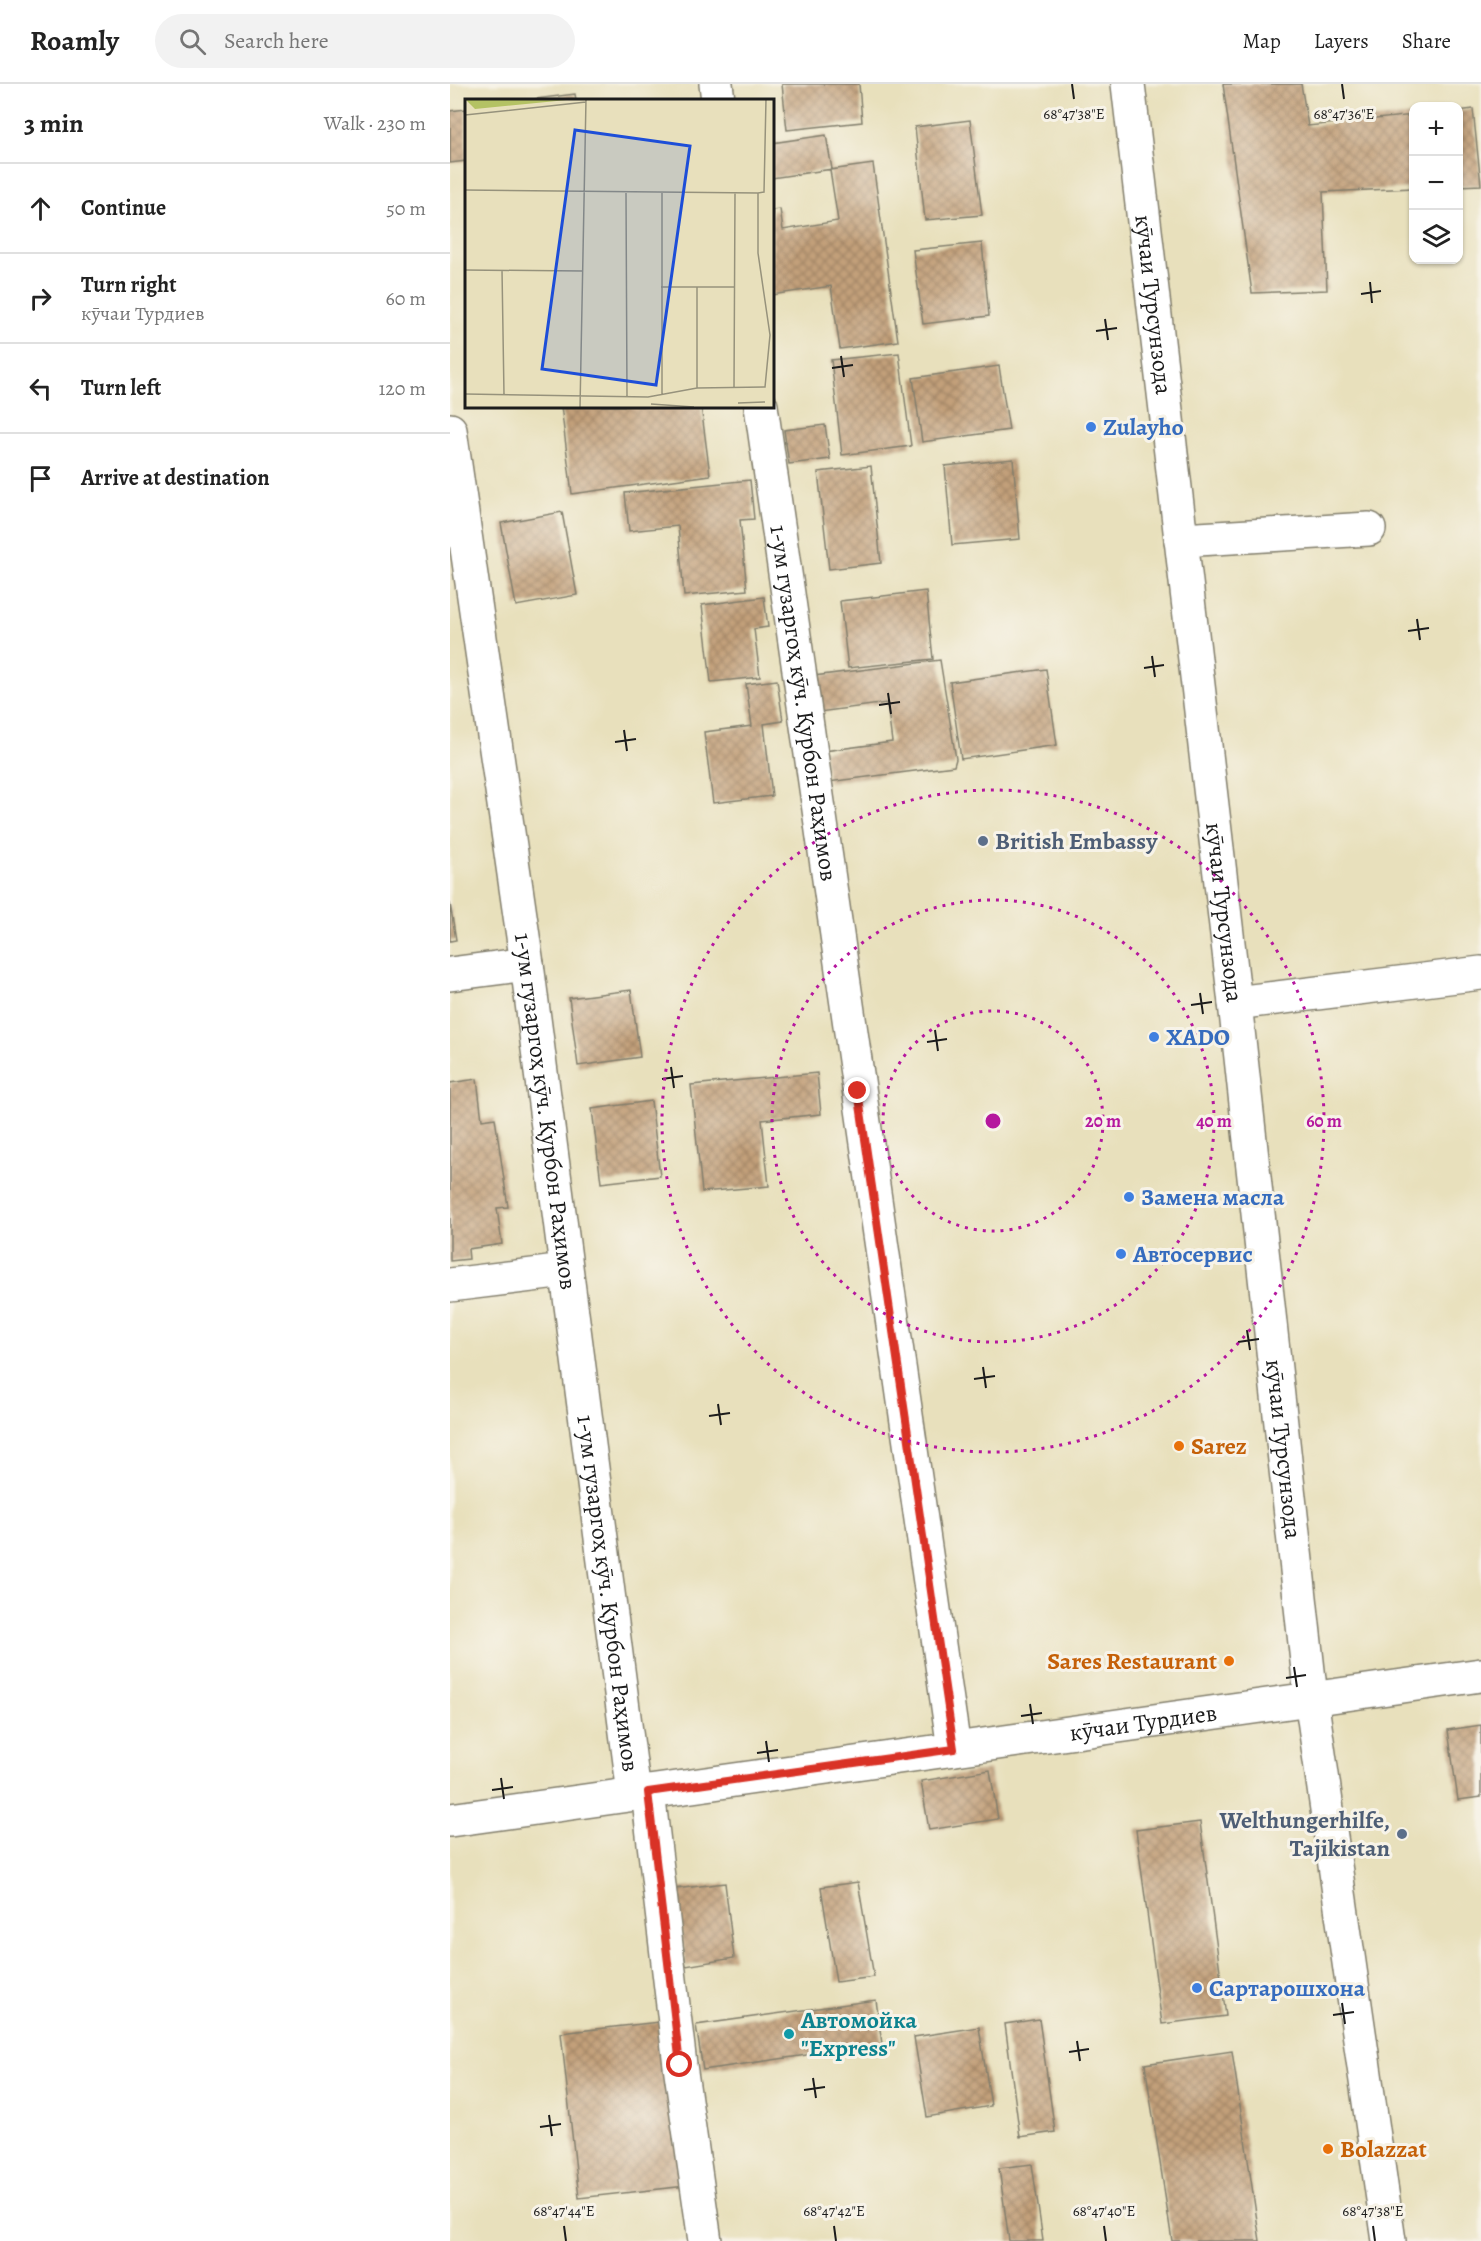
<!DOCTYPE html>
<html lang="en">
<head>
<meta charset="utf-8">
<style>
  body { margin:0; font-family:Alegreya,serif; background:#f2f2f2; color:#222 }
  .controls { position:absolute; right:18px; top:18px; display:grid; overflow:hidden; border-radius:12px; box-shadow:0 2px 4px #0004 }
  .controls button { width:54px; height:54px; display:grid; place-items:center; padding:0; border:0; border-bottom:2px solid #e0e0e0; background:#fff; color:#222; font:30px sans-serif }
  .stop { position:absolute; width:18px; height:18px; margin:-14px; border:4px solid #d93025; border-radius:50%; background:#fff }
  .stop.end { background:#d93025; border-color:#fff; box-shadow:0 2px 6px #0008 }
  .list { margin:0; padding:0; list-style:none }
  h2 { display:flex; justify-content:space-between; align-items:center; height:78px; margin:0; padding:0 24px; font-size:26px }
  h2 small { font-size:20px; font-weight:400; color:#767676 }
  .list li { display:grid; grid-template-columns:39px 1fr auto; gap:18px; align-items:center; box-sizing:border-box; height:90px; padding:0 24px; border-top:2px solid #e0e0e0 }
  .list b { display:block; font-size:22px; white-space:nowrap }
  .list p { margin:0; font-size:20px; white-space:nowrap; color:#767676 }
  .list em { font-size:20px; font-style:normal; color:#767676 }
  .icon { flex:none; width:33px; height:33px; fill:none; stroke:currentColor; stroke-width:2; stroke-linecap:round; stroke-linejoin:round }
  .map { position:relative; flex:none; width:1031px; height:2157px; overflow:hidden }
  header { display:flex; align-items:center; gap:36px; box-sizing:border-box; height:84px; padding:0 30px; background:#fff; border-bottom:2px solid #e0e0e0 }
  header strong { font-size:28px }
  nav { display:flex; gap:33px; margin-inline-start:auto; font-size:21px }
  .search { width:420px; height:54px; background:#f2f2f2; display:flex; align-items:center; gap:15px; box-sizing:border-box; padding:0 21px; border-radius:33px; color:#767676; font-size:22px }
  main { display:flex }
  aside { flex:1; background:#fff }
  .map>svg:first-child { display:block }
  .building { fill:url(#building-cross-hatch) }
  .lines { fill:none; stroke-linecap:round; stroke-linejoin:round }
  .minor-casing { stroke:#827e6c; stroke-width:36 }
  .major-casing { stroke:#827e6c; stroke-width:36 }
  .minor { stroke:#fff; stroke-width:33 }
  .major { stroke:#fff; stroke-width:33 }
  .route { stroke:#d93025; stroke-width:8 }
  .ticks { fill:none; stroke:#1c1c1c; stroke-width:2 }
  .ring { fill:none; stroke:#b5179e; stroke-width:3; stroke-dasharray:3 6 }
  .shop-dot { fill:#3f7fe0; stroke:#f7f3e8; stroke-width:2 }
  .service-dot { fill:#5c6f8a; stroke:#f7f3e8; stroke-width:2 }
  .food-dot { fill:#e8710a; stroke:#f7f3e8; stroke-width:2 }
  .culture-dot { fill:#0f9aa8; stroke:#f7f3e8; stroke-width:2 }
  .labels { text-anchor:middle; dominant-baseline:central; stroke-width:6; stroke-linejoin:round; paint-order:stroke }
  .street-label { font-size:24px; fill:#1c1c1c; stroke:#f7f3e8 }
  .shop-label { font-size:24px; font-weight:bold; fill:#366cbe; stroke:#f7f3e8; text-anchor:start }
  .service-label { font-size:24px; font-weight:bold; fill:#4e5e75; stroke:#f7f3e8; text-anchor:start }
  .food-label { font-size:24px; font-weight:bold; fill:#c56008; stroke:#f7f3e8; text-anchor:start }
  .culture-label { font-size:24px; font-weight:bold; fill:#0d838f; stroke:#f7f3e8; text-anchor:start }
  .inset-road { fill:none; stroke:#96927c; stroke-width:1.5 }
  .view { fill:#1d4ed8; fill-opacity:0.15; stroke:#1d4ed8; stroke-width:3 }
  .inset-edge { fill:none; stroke:#1c1c1c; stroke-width:3 }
  .ticks-label { font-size:15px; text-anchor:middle; fill:#1c1c1c; stroke:#f7f3e8; stroke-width:6; stroke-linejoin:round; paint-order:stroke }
  .centre { fill:#b5179e; stroke:#f7f3e8; stroke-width:3 }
  .ring-label { font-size:18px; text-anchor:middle; font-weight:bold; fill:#b5179e; stroke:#f7f3e8; stroke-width:6; stroke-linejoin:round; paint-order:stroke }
</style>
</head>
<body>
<header>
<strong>Roamly</strong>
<div class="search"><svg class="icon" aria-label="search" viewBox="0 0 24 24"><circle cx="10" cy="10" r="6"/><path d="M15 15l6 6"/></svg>Search here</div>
<nav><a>Map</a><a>Layers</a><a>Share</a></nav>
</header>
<main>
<aside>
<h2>3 min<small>Walk · 230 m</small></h2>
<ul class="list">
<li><svg class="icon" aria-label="ahead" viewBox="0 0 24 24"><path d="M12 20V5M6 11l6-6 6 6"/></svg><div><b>Continue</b></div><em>50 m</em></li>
<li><svg class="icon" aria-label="right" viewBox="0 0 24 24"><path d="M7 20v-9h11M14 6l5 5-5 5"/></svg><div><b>Turn right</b><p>кӯчаи Турдиев</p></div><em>60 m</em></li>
<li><svg class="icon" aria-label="left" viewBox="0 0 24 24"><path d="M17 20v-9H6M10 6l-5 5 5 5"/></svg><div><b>Turn left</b></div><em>120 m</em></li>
<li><svg class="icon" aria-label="arrive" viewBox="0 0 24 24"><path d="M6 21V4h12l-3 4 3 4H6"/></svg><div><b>Arrive at destination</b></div></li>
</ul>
</aside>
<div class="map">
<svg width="1031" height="2157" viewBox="0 0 1031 2157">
  <defs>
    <pattern id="building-cross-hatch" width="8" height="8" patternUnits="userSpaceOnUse" patternTransform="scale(1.5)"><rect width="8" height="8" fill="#c3a07a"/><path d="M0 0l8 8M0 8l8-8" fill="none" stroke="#9e8263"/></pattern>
  </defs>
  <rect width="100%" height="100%" fill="#f7f3e8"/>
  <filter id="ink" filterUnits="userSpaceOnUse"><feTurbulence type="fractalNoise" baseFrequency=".0167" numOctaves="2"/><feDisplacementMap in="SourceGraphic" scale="12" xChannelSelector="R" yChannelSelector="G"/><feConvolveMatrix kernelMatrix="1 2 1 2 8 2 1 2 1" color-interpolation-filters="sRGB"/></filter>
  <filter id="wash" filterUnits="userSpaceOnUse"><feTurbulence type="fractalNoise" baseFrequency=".008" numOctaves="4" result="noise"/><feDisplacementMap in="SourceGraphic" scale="24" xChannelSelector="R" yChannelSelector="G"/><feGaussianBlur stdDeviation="1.35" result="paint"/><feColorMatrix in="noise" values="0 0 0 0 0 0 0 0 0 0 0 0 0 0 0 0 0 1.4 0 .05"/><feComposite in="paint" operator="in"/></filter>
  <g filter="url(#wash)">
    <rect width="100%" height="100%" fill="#e8e0bc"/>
    <g id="blocks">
      <path class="building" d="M332,0h77l3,38 -75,8z
        M773,0h78l7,42 106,-11v73l-91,4 4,98 -75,3z
        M125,10l1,6h-40v-1z
        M16,25v52l-16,2v-52z
        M1023,25l8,76 -23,1v-75z
        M520,36l12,95 -57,5 -10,-93z
        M376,51l6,34 -60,9v-35z
        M423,80l25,177 -58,8 -9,-63 -59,9v-85l8,-1 3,21 55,-9 -8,-51z
        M532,159l7,73 -66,8 -10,-74z
        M449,269l12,93 -69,9 -11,-95z
        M549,282l10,64 -87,12 -9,-64z
        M111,322h140l9,69 -138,19z
        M375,341l5,34 -41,5 -5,-34z
        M563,375l7,80 -68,6 -7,-79z
        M421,382l10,97 -52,6 -11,-97z
        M300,396l4,39 -14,1 7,70 -63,6 -6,-70 -49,5 -4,-38z
        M112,428l15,83 -61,11 -15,-83z
        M476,507l7,68 -85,9 -8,-67z
        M314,513l4,30 -14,2 6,48 -49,5 -9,-77z
        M490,576l16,99 -2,7 -126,16 -4,-31 68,-9 -5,-39 -68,9 -5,-36z
        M596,585l11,76 -96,14 -11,-77z
        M327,596l6,41 -19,3 8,72 -59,7 -9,-71 48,-6 -6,-42z
        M0,819l6,37 -6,1z
        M181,906l9,67 -62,9 -9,-68z
        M367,989l4,41 -59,6 7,66 -67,6 -11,-107z
        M27,995l5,41 13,-2 13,89 -11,1 5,36 -34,5 1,10 -19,2v-178z
        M201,1017l9,75 -59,7 -9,-74z
        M1031,1641v72l-23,3 -10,-70z
        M540,1686l8,49 -69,11 -8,-49z
        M750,1738l26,194 -64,8 -26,-194z
        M408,1798l16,95 -38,5 -15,-95z
        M275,1799l9,75 -48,8 -11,-77z
        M426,1916l6,44 -179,26 -7,-45z
        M589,1935l16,113 -35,5 -15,-113z
        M218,1937l18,165 -107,12 -18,-165z
        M529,1943l12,79 -64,11 -13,-80z
        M782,1967l28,190h-88l-27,-177z
        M582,2080l11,77h-34l-10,-73z"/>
    </g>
  </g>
  <g filter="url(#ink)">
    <use href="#blocks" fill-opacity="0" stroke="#827e6c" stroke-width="1.5"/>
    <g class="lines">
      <g class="minor-casing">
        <g id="minor">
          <path d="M266,0l2,16"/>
          <path id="s1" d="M311,322l193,1343"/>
          <path id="s2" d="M0,346l77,534 107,830"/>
          <path d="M731,456l188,-11"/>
          <path d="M0,890l77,-10"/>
          <path d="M785,919l246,-30"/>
          <path d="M0,1201l115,-14"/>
          <path d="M198,1708l32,273 25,176"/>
          <path id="s3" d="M0,1736l1031,-145"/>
        </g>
      </g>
      <g class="major-casing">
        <g id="major">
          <path id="s4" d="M678,0l107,919 76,695 78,543"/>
        </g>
      </g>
      <use href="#minor" class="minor"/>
      <use href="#major" class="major"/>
    </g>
  </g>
  <g class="lines" filter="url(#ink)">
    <path class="route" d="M230,1981l-32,-273 306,-43 -96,-658"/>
  </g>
  <path class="ticks" d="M622,0l2,15M892,0l2,15M920,198l2,21M911,210l20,-3M655,235l3,21M646,247l21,-3M391,272l3,21M382,284l21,-3M967,535l3,21M958,547l21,-3M702,572l3,21M694,584l20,-3M438,609l3,21M429,621l21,-3M174,646l3,21M165,658l21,-3M750,909l3,21M741,921l21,-3M485,946l3,21M477,958l20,-3M221,983l3,21M212,995l21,-3M797,1246l3,20M788,1258l21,-3M533,1283l3,21M524,1295l21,-3M268,1320l3,21M259,1332l21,-3M844,1583l3,20M836,1594l20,-3M580,1620l3,20M571,1632l21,-3M316,1657l3,21M307,1669l21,-3M51,1694l3,21M42,1706l21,-3M892,1919l3,21M883,1931l21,-3M627,1957l3,20M619,1968l20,-3M363,1994l3,20M354,2006l21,-3M99,2031l3,21M90,2043l21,-3M114,2142l2,15M384,2142l2,15M654,2142l2,15M923,2142l2,15"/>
  <g class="ring">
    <circle cx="543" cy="1037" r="110"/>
    <circle cx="543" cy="1037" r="221"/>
    <circle cx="543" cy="1037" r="331"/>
  </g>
  <g class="shop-dot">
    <circle cx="641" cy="343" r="6"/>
    <circle cx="704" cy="953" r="6"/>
    <circle cx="679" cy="1113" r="6"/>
    <circle cx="671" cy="1170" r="6"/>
    <circle cx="747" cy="1904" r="6"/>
  </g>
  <g class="service-dot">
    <circle cx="533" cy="757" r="6"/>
    <circle cx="952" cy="1750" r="6"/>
  </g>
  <g class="food-dot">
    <circle cx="729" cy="1362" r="6"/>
    <circle cx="779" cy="1577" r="6"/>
    <circle cx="878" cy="2065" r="6"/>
  </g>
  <circle class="culture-dot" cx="339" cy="1950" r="6"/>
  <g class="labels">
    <g class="street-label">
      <text stroke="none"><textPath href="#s4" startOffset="222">кӯчаи Турсунзода</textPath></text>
      <text stroke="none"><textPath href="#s1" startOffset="300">1-ум гузаргоҳ кӯч. Қурбон Раҳимов</textPath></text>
      <text stroke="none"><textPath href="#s4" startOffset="834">кӯчаи Турсунзода</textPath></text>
      <text stroke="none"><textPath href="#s2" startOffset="688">1-ум гузаргоҳ кӯч. Қурбон Раҳимов</textPath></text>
      <text stroke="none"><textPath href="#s4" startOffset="1374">кӯчаи Турсунзода</textPath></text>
      <text stroke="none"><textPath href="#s2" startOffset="1174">1-ум гузаргоҳ кӯч. Қурбон Раҳимов</textPath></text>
      <text stroke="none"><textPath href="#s3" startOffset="700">кӯчаи Турдиев</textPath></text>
    </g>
    <g class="shop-label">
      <text x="653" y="343">Zulayho</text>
      <text x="716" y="953">XADO</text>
      <text x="691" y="1113">Замена масла</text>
      <text x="683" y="1170">Автосервис</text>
      <text x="759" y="1904">Сартарошхона</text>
    </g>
    <g class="service-label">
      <text x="545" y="757">British Embassy</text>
      <text x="940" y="1736" text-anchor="end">Welthungerhilfe,<tspan x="940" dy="28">Tajikistan</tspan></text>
    </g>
    <g class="food-label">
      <text x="741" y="1362">Sarez</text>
      <text x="767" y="1577" text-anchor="end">Sares Restaurant</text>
      <text x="890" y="2065">Bolazzat</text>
    </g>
    <g class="culture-label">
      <text x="351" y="1936">Автомойка<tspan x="351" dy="28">"Express"</tspan></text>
    </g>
  </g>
  <g transform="translate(15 15)">
    <rect width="309" height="309" fill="#e8e0bc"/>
    <path d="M0,0h112l-102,10z" fill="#b4c264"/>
    <path class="inset-road" d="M0,16l121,-13M0,91l293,3M161,94l1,203M293,94l6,-1 2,-93M0,171l118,1M37,171l2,125M196,188h73M232,188v101M269,289l1,-195M0,295l183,3 49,-9 68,-1 5,-52 -12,-82v-60M197,295v-201M273,304l27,-1M186,305l43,3M115,309l6,-309"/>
    <path class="view" d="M110,31l115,16 -34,239 -114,-16z"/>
    <rect width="309" height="309" class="inset-edge"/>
  </g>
  <g class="ticks-label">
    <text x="624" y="35">68°47'38"E</text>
    <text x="894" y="35">68°47'36"E</text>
    <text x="114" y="2132">68°47'44"E</text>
    <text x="384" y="2132">68°47'42"E</text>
    <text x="654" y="2132">68°47'40"E</text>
    <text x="923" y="2132">68°47'38"E</text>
  </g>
  <circle cx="543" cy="1037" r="9" class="centre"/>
  <g class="ring-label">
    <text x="653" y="1043">20 m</text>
    <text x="764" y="1043">40 m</text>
    <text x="874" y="1043">60 m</text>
  </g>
</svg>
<div class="controls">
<button>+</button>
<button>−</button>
<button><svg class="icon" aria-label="layers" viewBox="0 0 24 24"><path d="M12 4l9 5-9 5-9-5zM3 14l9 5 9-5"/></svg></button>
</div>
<div class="stop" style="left:230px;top:1981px"></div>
<div class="stop end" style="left:408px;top:1007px"></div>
</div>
</main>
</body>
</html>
